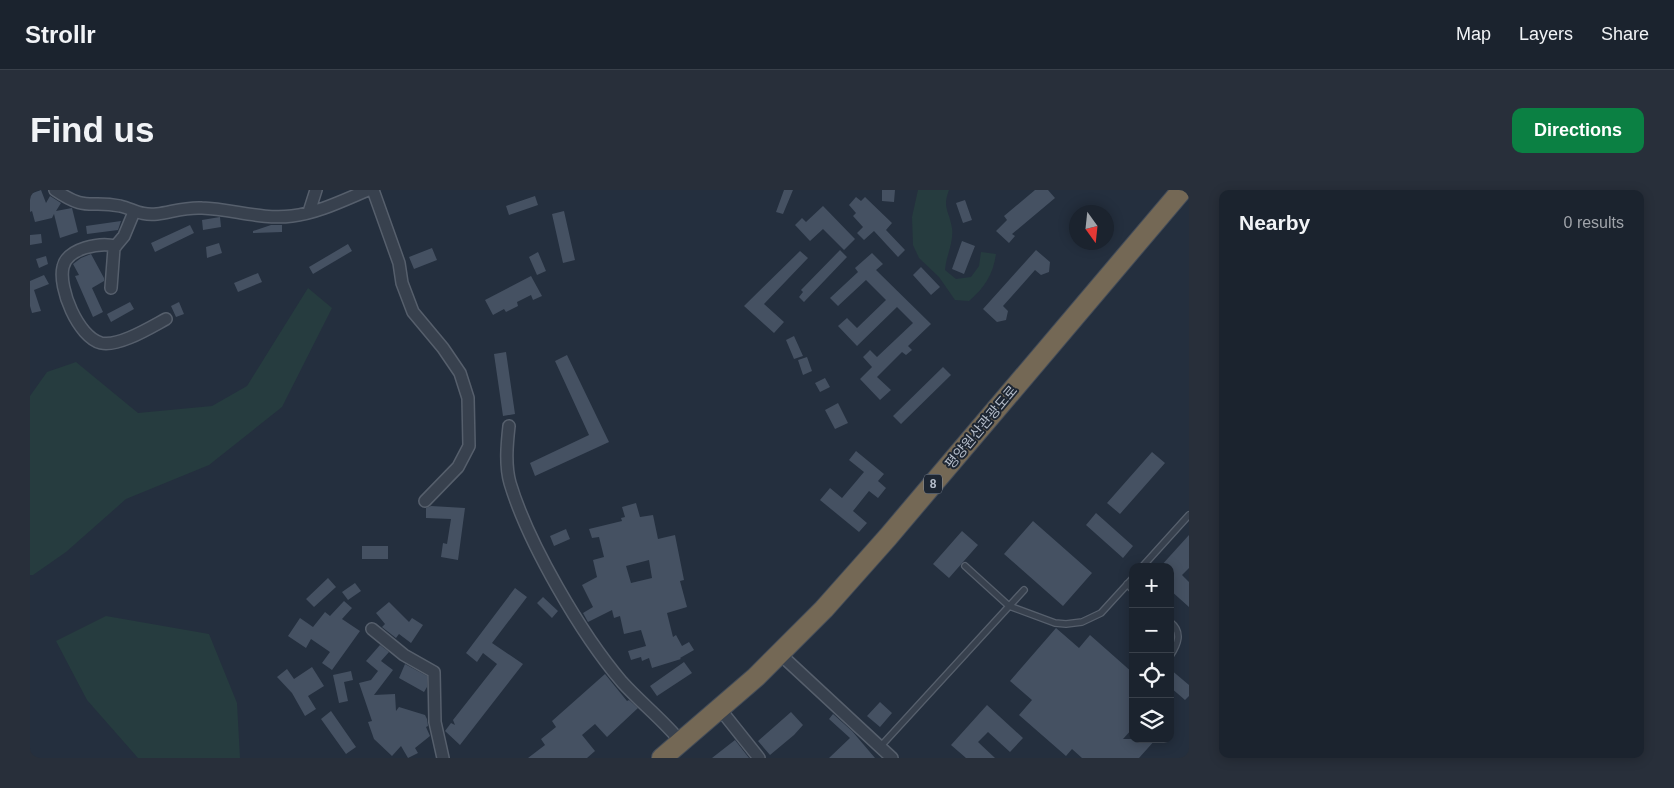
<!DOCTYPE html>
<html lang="en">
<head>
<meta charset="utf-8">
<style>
  body { margin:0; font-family:Arial,"Noto Sans KR",sans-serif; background:#282f3a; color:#f1f3f6 }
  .controls { position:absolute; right:15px; bottom:15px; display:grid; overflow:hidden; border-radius:10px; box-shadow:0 2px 12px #0003 }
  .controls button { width:45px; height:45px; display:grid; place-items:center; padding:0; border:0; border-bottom:1px solid #39404a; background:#1b232e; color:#f1f3f6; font:25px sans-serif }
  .compass { position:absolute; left:1039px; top:15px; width:45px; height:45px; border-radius:50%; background:#1b232e; box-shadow:0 2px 12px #0003; rotate:165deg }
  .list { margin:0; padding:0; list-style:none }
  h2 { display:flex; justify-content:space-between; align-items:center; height:65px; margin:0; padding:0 20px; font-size:21px }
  h2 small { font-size:16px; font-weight:400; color:#a0a4aa }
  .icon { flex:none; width:28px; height:28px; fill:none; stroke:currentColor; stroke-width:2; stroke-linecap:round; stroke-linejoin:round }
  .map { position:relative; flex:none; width:1159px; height:568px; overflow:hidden; border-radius:10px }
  header { display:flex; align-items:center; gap:30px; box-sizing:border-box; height:70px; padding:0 25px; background:#1b232e; border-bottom:1px solid #39404a }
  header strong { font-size:24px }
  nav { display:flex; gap:28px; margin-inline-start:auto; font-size:18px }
  .intro { display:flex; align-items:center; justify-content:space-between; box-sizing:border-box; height:120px; padding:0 30px }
  h1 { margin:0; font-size:35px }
  .button { padding:12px 22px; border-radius:10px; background:#0b8043; color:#fff; font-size:18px; font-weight:700 }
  main { display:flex; gap:30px; padding:0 30px }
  aside { flex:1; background:#1b232e; border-radius:10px; box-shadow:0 2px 12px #0003 }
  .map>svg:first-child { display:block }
  .green { fill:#263c3f }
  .building { fill:#455162; fill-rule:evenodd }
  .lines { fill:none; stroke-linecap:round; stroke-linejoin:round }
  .lane-casing { stroke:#565f6c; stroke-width:8 }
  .street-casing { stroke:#565f6c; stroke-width:14 }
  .highway-casing { stroke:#434c59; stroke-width:22 }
  .lane { stroke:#38414e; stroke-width:5.5 }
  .street { stroke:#38414e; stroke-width:11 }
  .highway { stroke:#746855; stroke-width:20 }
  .labels { text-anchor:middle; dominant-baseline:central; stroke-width:4; stroke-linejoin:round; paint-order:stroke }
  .shield { fill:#1d2633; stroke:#878f9c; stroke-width:1 }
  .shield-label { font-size:12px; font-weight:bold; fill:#b4bcc9 }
  .street-label { font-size:14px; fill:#b4bcc9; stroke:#1d2633 }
</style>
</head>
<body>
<header>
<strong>Strollr</strong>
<nav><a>Map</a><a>Layers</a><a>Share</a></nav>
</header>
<div class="intro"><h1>Find us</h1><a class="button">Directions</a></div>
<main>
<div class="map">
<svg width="1159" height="568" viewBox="0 0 1159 568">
  <rect width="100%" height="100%" fill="#242f3e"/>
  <path class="green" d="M888,0h31c-7,18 0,20 3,38 2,14 -6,28 -7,42l11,9 15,-2 8,-11 2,-14 15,2c-3,21 -12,34 -27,47l-14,-1 -16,-23 -20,-19 -6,-13 -1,-28z
    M278,98l24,20 -50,99 -73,58 -83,34 -60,53 -33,23h-3v-179l17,-24 29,-10 62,51 74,-7 35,-20z
    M76,426l103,18 28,69 3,55h-102l-51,-58 -31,-59z"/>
  <path class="building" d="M11,0l5,13 4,-7 11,7 -5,8 16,-3 6,24 -18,6 -6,-24 -2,4 -17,4 -3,-11 -2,1v-18z
    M754,0h9l-10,24 -7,-2z
    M852,0h13l-1,12 -12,-1z
    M1005,0h13l7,8 -43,36 3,2 -6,7 -13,-12 11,-11 -3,-4z
    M505,6l3,9 -29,10 -3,-9z
    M826,7l5,4 4,-4 27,26 -6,7 19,20 -7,7 -24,-26 -10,9 -7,-7 6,-6 -10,-11 3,-3 -7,-8z
    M935,10l7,20 -9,3 -7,-20z
    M793,16l32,33 -11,11 -21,-21 -13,12 -15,-16 7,-7 4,4z
    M534,21l11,49 -12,3 -11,-49z
    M190,27l1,10 -18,3 -1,-10z
    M91,31l-3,9 -31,4 -1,-8z
    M160,35l4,8 -39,19 -4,-9z
    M241,35h11v7l-29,1v-2z
    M11,44l1,9 -12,2v-10z
    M932,51l13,5 -11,28 -12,-5z
    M189,53l3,10 -15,5 -1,-11z
    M318,54l4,7 -39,23 -4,-7z
    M402,58l5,12 -23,9 -5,-12z
    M810,60l7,7 -43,45 -5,-5 4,-5 -2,-2z
    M1006,60l14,12 -1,10 -8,3 -6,-5 -32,36 5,5 -2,9 -9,2 -14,-13z
    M770,61l8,7 -44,46 20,18 -10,11 -30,-27z
    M508,62l8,19 -9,4 -8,-18z
    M842,63l11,11 -7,6 55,54 -23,22 4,4 -6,5 -4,-3 -25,25 14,13 -11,10 -20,-21 12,-12 -9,-10 7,-7 7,7 36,-34 -16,-16 -40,39 -19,-20 9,-8 10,10 29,-28 -20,-20 -28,26 -8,-8 28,-26 -3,-4z
    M61,64l13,24v3l-12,7 11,24 -10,5 -18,-41 4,-1 -6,-11 8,-6z
    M16,66l2,8 -9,4 -3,-9z
    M891,77l19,20 -9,8 -18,-20z
    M228,83l4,9 -24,10 -4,-9z
    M14,85l5,9 -15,6 7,21 -9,2 -2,-7v-25z
    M501,86l11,20 -9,4 -2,-5 -14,7 1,4 -12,6 -2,-3 -11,6 -8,-15z
    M100,112l4,7 -23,13 -4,-8z
    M149,112l5,12 -8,3 -5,-11z
    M764,146l9,20 -9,3 -8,-19z
    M476,162l9,62 -12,2 -9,-62z
    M537,165l42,87 -74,34 -5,-13 59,-28 -34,-74z
    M777,167l5,14 -9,4 -5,-15z
    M913,177l8,8 -50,49 -8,-8z
    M795,188l5,9 -10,5 -5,-9z
    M808,213l10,20 -13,6 -10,-19z
    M826,261l28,23 -6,7 8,7 -8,10 -9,-7 -16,20 14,12 -8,9 -39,-32 10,-12 12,10 22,-26 -15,-12z
    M1122,262l13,11 -45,51 -13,-11z
    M606,313l4,14 13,-2 5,24 17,-4 9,45 -4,1 7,26 -20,6 6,24 3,-2 6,11 7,-4 5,8 -14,8 1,1 -29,9 -3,-10 -7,3 -1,-4 -10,3 -3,-9 18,-5 -5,-16 -17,4 -4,-18 -6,2 -2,-8 -24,12 -5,-9 10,-6 -11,-22 15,-8 -4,-17 11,-3 -5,-20 -7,1 -3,-9 33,-8 -1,-3 4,-1 -3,-10zM619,370l3,18 -21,5 -5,-17z
    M401,316l34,2 -7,52 -17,-3 2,-14 4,1 4,-25 -25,-1v-10z
    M1066,323l37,33 -10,12 -37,-33z
    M1003,331l59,52 -29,33 -59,-52z
    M536,339l4,10 -16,7 -4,-10z
    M932,341l16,14 -29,33 -16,-14z
    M1159,345v33l-7,7 7,7v25l-19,-17v-23h-10z
    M332,356h26v13h-26z
    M298,388l8,9 -22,20 -8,-8z
    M325,393l6,8 -13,9 -6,-8z
    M485,398l12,9 -35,46 31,21 -63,81 -15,-14 6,-8 4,2 -2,-5 44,-56 -14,-11 -6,9 -11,-9z
    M513,407l15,14 -6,7 -15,-15z
    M314,411l8,7 -10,11 18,12 -28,39 -10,-7 8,-11 -19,-13 -5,9 -18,-12 12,-18 13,9 12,-15 5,4z
    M359,412l20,20 3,-4 11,7 -12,18 -12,-9 -3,4 -14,-11 3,-3 -9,-11z
    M1026,438l23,20 11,-13 43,38v55l-10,11h33l-17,19h-57l-10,-9 -6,7 -47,-41 13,-15 -22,-19z
    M350,455l9,7 -8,9 12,9 -19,25 21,-1 1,17 3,-4 26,8 2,4 1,7 -2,1 4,9 -15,12 3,5 -10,5 -7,-12 -9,10 -18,-17 -6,-17 4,-1 -13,-38 12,-3 7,-9 -12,-10z
    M654,472l8,11 -35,23 -7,-10z
    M375,474l22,12v11l-3,5 -25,-14z
    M282,477l12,19 -16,10 8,13 -11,7 -13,-23 -15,-16 10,-8 7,10z
    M1140,479l19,16v11l-4,4 -15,-13z
    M321,481l2,9 -9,2 4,19 -9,2 -6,-28z
    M575,484l22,27 2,-1 9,8 -31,29 -12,-13 -13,11 13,16 -8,7h-59l17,-13 -4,-6 15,-12 -4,-6z
    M850,512l12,11 -12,14 -13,-11z
    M957,515l36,33 -13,14 -22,-20 -10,10 17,16h-29l-15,-13z
    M301,521l25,36 -10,7 -25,-35z
    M761,522l12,13 -9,10 -24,20 -12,-14z
    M803,524l19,17 23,27h-46l21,-20 -21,-19z
    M705,550l14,18h-37z"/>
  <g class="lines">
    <g class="lane-casing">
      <path id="lane" d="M935,376l44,40 46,17 11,1 16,-2 19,-9 32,-35
        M1112,377l47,-52
        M1097,394l6,6
        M1140,432c13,10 8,22 0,34
        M850,557l144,-157"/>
    </g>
    <g class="street-casing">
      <path id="street" d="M25,0c32,22 34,10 65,16 13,3 21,10 37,8 15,-2 28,-7 45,-6 30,1 60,12 90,8 26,-3 52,-16 76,-26
        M343,0l26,73 3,20 11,29 30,36 17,25 8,25 1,48 -11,21 -33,34
        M279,22l7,-22
        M86,56c-16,-4 -49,2 -53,21 -5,21 15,70 38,76 18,4 50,-16 65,-24
        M81,98l3,-40 10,-12 10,-24
        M479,236c-2,18 -4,39 1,57 18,60 71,151 112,199 19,21 41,38 59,60
        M342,439l32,26 30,17 1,50 8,36
        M750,464l112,104
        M690,519l39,49"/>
    </g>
    <g class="highway-casing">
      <path id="highway" d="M632,568l94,-81 68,-68 64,-72 294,-347"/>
    </g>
    <use href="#lane" class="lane"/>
    <use href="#street" class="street"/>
    <use href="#highway" class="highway"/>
  </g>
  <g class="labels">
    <rect class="shield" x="894" y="284.5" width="18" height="19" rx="4"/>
    <g class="shield-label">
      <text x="903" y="294">8</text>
    </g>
    <g class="street-label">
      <text transform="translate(951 237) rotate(-50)">평양원산관광도로</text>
    </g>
  </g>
</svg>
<div class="controls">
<button>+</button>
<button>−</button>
<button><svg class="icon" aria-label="locate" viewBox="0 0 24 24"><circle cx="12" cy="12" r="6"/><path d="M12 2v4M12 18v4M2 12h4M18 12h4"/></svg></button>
<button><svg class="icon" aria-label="layers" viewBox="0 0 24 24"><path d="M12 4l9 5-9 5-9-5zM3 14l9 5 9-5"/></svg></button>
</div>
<svg class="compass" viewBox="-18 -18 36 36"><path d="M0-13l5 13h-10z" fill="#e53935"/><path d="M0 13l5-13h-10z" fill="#a0a4aa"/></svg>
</div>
<aside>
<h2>Nearby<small>0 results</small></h2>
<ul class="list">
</ul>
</aside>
</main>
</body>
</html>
